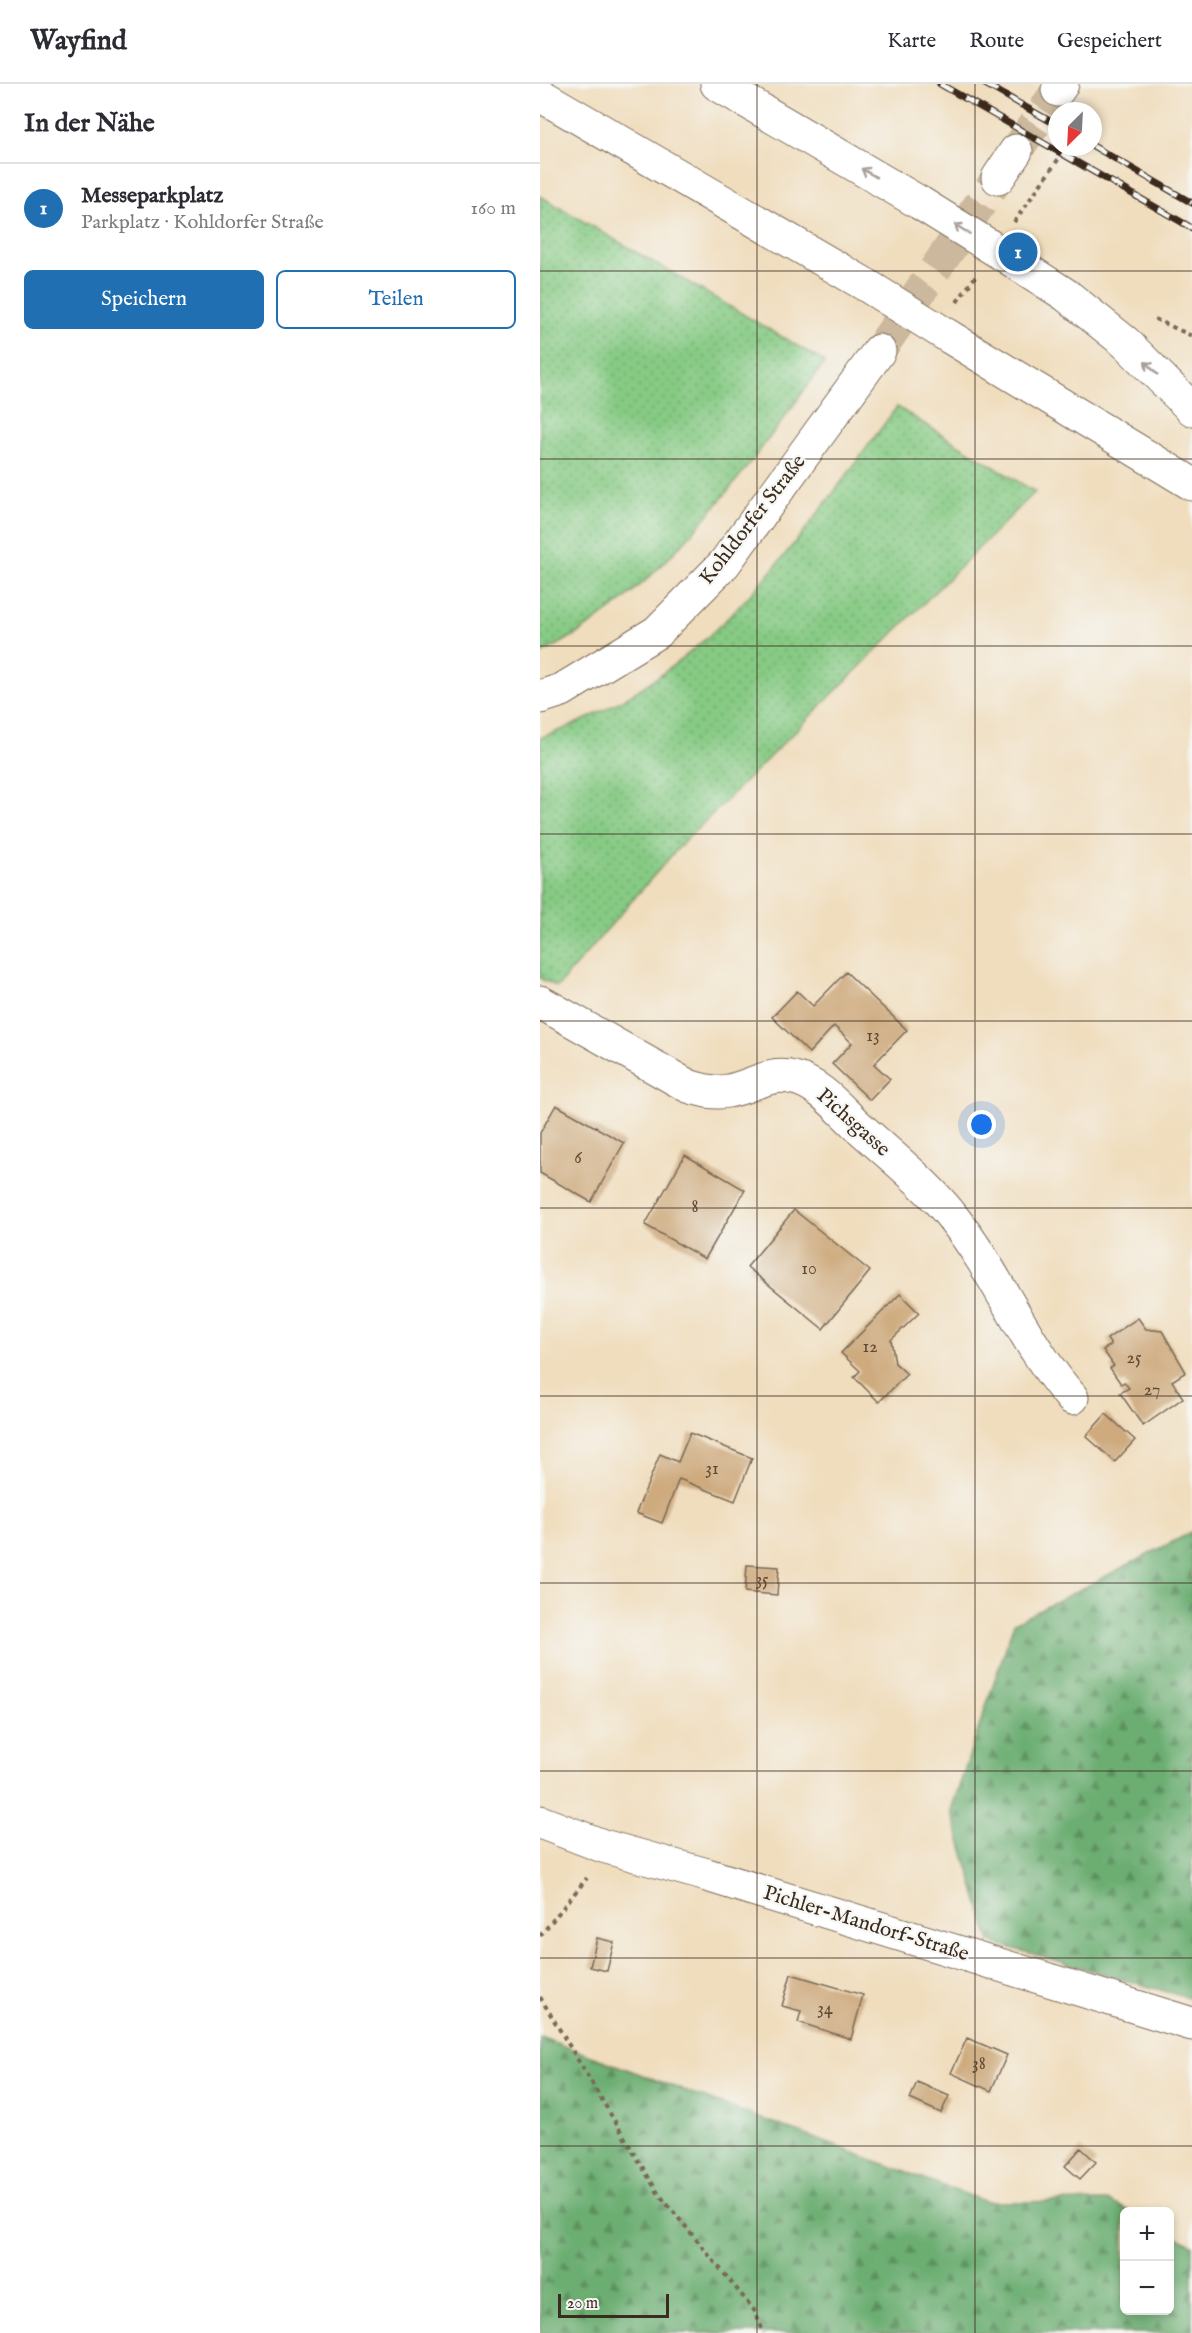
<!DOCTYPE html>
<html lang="de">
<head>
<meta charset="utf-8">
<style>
  body { margin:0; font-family:"IM FELL English",serif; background:#f2f2f3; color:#2b2b33 }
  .controls { position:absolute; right:18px; bottom:18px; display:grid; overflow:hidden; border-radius:9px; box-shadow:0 3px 9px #0003 }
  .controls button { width:54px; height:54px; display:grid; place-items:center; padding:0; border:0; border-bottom:2px solid #e1e1e2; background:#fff; color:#2b2b33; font:30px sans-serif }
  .compass { position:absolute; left:508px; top:18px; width:54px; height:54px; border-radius:50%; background:#fff; box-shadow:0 3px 9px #0003; rotate:204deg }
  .scale { position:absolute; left:18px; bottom:15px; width:111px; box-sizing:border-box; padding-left:6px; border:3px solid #3b2a1e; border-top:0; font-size:16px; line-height:21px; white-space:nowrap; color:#3b2a1e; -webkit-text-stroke:4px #f6f6f2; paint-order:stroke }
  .you { position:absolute; left:442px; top:1041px; width:21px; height:21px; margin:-15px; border:4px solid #fff; border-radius:50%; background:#1a73e8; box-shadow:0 0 0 9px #1a73e833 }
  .badge { display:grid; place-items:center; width:39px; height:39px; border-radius:50%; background:#1f6fb2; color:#fff; font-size:20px; font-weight:700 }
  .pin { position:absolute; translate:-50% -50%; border:3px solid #fff; box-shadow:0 2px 6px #0006 }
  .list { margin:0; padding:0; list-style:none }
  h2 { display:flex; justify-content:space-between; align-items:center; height:78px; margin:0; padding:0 24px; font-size:26px }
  h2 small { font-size:20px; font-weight:400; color:#7c7c81 }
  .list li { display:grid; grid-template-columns:39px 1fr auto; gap:18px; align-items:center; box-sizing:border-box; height:90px; padding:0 24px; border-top:2px solid #e1e1e2 }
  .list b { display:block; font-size:22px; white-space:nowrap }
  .list p { margin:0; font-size:20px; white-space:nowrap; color:#7c7c81 }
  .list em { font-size:20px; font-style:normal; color:#7c7c81 }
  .actions { display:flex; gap:12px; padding:18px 24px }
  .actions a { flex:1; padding:14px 0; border:2px solid #1f6fb2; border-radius:9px; text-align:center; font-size:21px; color:#1f6fb2 }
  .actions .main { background:#1f6fb2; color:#fff }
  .map { position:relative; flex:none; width:652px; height:2249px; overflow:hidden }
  header { display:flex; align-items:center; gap:36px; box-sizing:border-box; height:84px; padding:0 30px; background:#fff; border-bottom:2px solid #e1e1e2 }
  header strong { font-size:28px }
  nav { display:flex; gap:33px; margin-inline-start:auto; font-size:21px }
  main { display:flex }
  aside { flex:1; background:#fff }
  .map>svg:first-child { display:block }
  .grass { fill:url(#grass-dots); stroke:#607a51; stroke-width:1.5 }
  .forest { fill:url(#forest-firs); stroke:#546c48; stroke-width:1.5 }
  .building { fill:#ceaa7e }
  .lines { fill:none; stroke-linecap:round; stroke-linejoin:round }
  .secondary-tunnel { stroke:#ccb99d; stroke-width:33; stroke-dasharray:33 16; stroke-linecap:butt }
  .street-casing { stroke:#7a6956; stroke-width:35 }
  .secondary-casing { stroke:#7a6956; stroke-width:35 }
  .primary-casing { stroke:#7a6956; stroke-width:35 }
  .path { stroke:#7a6956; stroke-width:4; stroke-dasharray:4.5 4.5; stroke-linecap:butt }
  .street { stroke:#fff; stroke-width:33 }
  .secondary { stroke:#fff; stroke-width:33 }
  .primary { stroke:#fff; stroke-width:33 }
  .rail-casing { stroke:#3b2a1e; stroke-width:7 }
  .rail { stroke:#f6f6f2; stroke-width:4.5; stroke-dasharray:14; stroke-linecap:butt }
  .primary-bridge-casing { stroke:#7a6956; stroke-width:35; stroke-linecap:butt }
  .primary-bridge { stroke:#fff; stroke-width:33 }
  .oneway { stroke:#a79f9a }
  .grid { fill:none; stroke:#3b2a1e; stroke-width:1.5; stroke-opacity:0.55 }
  .labels { text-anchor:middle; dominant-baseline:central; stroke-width:4.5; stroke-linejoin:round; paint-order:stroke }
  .number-label { font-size:18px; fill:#604a36 }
  .street-label { font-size:21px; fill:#3b2a1e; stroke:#f6f6f2 }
</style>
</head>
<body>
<header>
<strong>Wayfind</strong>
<nav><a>Karte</a><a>Route</a><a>Gespeichert</a></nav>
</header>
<main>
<aside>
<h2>In der Nähe<small></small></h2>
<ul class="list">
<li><span class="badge">1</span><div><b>Messeparkplatz</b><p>Parkplatz · Kohldorfer Straße</p></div><em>160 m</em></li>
</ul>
<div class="actions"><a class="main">Speichern</a><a>Teilen</a></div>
</aside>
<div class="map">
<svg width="652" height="2249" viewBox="0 0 652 2249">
  <defs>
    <pattern id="grass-dots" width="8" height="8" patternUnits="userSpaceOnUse" patternTransform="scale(1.5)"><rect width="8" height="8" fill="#86ca84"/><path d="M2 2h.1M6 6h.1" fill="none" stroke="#6fa46b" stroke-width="1.8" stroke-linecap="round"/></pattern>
    <pattern id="forest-firs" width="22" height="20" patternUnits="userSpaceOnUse" patternTransform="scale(1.5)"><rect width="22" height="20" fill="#6cae72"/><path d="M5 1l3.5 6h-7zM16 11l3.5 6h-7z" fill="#5a8e5d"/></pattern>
  </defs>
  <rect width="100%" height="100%" fill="#f6f6f2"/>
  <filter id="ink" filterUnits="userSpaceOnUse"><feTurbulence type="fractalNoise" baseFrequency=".0167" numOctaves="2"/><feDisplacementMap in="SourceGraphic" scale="12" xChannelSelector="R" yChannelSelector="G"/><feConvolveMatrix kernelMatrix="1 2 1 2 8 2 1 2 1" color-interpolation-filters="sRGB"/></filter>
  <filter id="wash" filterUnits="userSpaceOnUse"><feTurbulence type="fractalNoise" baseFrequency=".008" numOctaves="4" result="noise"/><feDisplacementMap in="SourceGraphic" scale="24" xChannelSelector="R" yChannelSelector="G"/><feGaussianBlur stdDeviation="1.35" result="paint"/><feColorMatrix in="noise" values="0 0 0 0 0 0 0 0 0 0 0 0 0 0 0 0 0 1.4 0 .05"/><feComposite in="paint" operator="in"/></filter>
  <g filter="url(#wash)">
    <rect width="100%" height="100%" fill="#f0ddbd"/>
    <path class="grass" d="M0,112l285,166c-77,104 -165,235 -285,292z
      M357,323l138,85 -359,358 -119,137 -17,-9v-240c170,-59 255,-195 357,-331z"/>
    <path class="forest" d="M652,1448v467l-202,-57 -39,-132 63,-187z
      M0,1953l447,165 122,-1 20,10 -5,1v98h46v-77l22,12v88h-652z"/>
    <g id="blocks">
      <path class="building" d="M306,888l61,58 -33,34 16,15 -20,21 -38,-36 20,-21 -18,-17 -25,27 -37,-36 25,-26 16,15z
        M16,1021l68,38 -33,59 -51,-29v-40z
        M145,1071l60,35 -40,69 -60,-34z
        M254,1126l76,61 -47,58 -76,-62z
        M360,1210l19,19 -28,27 4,23 12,11 -28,28 -25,-25 6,-6 -19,-18z
        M598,1234l8,11 16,2 24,41 -14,9 11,17 -40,28 -23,-33 9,-5 -5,-6 -3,2 -11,-16 4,-2 -11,-16 8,-5 -4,-6z
        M566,1330l29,26 -20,22 -29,-26z
        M150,1349l62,25 -17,43 -56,-22 -17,44 -26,-10 24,-59 18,8z
        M207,1481l32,2 -2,28 -32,-3z
        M57,1854l17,4 -7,29 -17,-4z
        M251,1890l72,21 -12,44 -53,-17 3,-11 -19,-5z
        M427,1954l40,17 -16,36 -40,-18z
        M377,1998l32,14 -8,17 -31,-14z
        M541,2064l15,14 -16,17 -15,-13z"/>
    </g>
  </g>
  <g filter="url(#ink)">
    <use href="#blocks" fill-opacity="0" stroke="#7a6956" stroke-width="1.5"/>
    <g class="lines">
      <path class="secondary-tunnel" d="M476,67l42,-61
        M339,267l119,-173"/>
      <g class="street-casing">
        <path id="street" d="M0,918l148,84c13,4 26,8 40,5 24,-4 41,-20 66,-13 26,6 46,32 65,49 32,29 69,58 95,92 45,57 70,125 118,179
          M0,1738l63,24 104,29 485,149"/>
      </g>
      <g class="secondary-casing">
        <path id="secondary" d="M518,6l4,-6
          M458,94l18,-27
          M0,613l22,-7 95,-58 67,-68 155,-213"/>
      </g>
      <g class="primary-casing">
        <path id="primary" d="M177,0l203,119
          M0,11l326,190
          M464,171l62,40 60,48 66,66
          M408,252l244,148"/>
      </g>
      <path class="path" d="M474,138l53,-75
        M417,218l18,-25
        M615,235l37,17
        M0,1852l47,-58
        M0,1913l118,196 96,117 10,23"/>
      <use href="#street" class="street"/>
      <use href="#secondary" class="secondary"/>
      <use href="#primary" class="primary"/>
      <g class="rail-casing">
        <path id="rail" d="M400,0l252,144
          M445,0l72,41
          M553,62l99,57"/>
      </g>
      <use href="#rail" class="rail"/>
      <g class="primary-bridge-casing">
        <path id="primary-bridge" d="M380,119l84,52
          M326,201l82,51"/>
      </g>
      <use href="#primary-bridge" class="primary-bridge"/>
    </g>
    <defs><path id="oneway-shaft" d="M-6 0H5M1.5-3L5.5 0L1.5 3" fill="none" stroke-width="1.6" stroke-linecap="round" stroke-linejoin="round" transform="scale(1.5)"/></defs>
    <g class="oneway">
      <use href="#oneway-shaft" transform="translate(329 89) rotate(-150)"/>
      <use href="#oneway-shaft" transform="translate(422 145) rotate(-148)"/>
      <use href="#oneway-shaft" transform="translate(611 284) rotate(-135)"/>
    </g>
  </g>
  <path class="grid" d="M217,0v2249M435,0v2249M0,187h652M0,375h652M0,562h652M0,750h652M0,937h652M0,1124h652M0,1312h652M0,1499h652M0,1687h652M0,1874h652M0,2062h652"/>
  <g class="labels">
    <g class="number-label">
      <text x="333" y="952">13</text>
      <text x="38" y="1074">6</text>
      <text x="155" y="1123">8</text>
      <text x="269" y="1185">10</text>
      <text x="330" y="1263">12</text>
      <text x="594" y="1274">25</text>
      <text x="612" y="1306">27</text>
      <text x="172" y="1385">31</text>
      <text x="222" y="1496">35</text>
      <text x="285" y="1925">34</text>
      <text x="439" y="1980">38</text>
    </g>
    <g class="street-label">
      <text transform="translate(213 436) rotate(-52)">Kohldorfer Straße</text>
      <text transform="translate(313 1039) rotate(42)">Pichsgasse</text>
      <text transform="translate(326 1840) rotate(17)">Pichler-Mandorf-Straße</text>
    </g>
  </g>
</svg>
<div class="controls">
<button>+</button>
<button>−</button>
</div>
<svg class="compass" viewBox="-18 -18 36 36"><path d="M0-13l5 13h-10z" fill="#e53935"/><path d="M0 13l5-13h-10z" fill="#7c7c81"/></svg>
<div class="scale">20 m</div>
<div class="you"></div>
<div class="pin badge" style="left:478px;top:168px">1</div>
</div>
</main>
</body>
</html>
